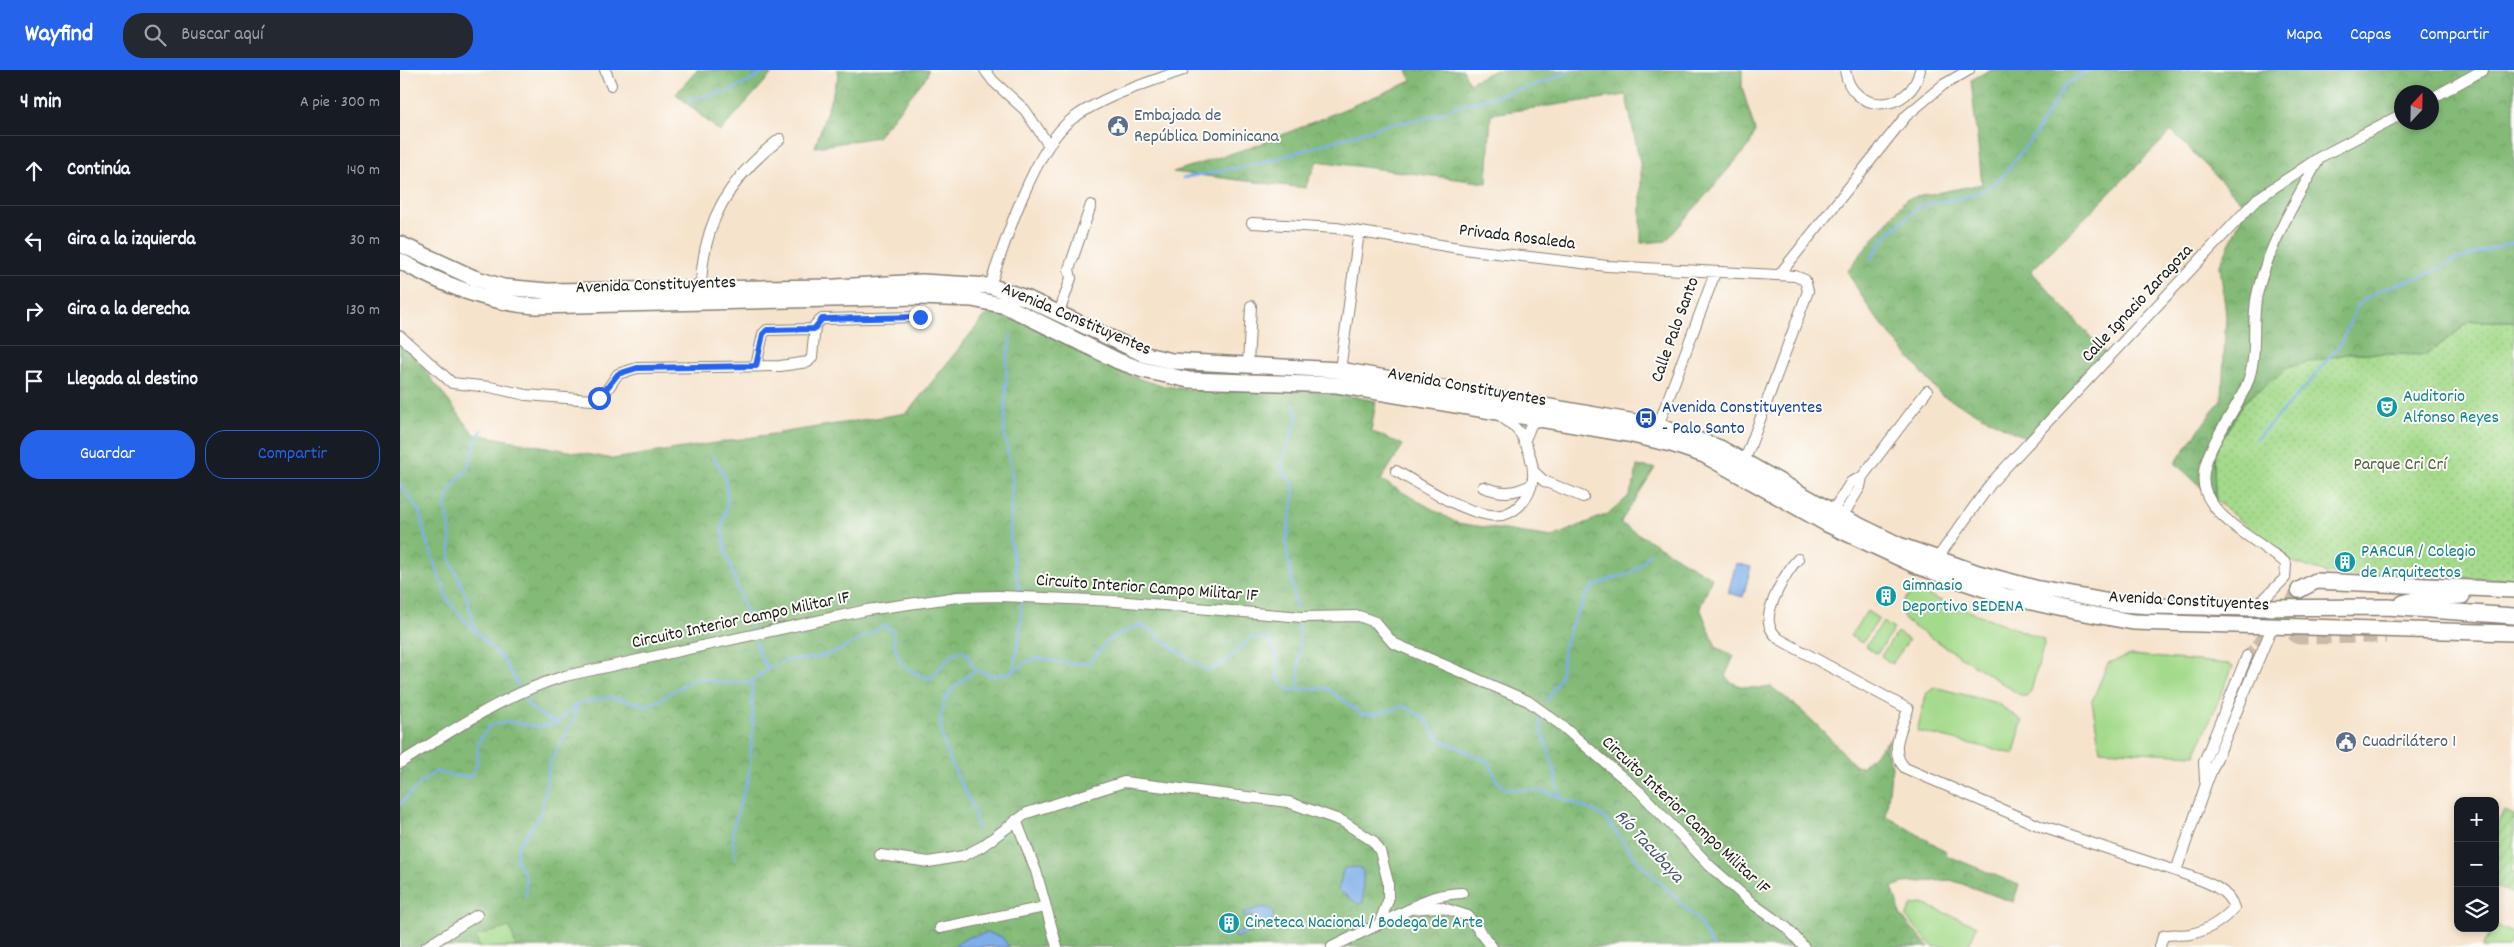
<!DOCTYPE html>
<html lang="es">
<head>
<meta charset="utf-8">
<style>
  body { margin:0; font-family:Dekko,sans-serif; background:#242831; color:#f1f3f6 }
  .controls { position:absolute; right:15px; bottom:15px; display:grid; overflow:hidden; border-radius:10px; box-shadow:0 2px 8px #0003 }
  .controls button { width:45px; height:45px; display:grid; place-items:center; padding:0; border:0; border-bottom:1px solid #363941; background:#171b24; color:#f1f3f6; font:25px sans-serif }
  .compass { position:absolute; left:1994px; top:15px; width:45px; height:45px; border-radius:50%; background:#171b24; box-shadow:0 2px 8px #0003; rotate:22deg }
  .stop { position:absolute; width:15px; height:15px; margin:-11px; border:4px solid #2563eb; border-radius:50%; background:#fff }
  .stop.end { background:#2563eb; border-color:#fff; box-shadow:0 1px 5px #0008 }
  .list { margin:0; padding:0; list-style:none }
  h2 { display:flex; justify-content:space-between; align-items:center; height:65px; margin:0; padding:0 20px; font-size:21px }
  h2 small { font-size:16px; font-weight:400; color:#9ea1a6 }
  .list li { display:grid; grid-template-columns:32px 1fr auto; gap:15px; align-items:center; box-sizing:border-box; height:70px; padding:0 20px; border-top:1px solid #363941 }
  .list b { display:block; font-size:19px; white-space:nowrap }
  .list em { font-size:16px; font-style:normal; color:#9ea1a6 }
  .actions { display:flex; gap:10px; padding:15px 20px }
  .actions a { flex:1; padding:11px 0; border:1px solid #2563eb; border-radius:20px; text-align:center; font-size:18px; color:#2563eb }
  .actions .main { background:#2563eb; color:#fff }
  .icon { flex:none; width:28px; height:28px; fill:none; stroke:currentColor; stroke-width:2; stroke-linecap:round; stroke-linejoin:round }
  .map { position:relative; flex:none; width:2114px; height:877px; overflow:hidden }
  header { display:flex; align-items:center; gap:30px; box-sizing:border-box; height:70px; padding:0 25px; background:#2563eb; color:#fff }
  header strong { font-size:24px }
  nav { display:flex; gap:28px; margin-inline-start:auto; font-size:18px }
  .search { width:350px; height:45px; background:#242831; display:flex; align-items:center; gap:12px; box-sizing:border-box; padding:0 18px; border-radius:20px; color:#9ea1a6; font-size:19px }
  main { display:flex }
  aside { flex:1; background:#171b24 }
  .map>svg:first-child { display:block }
  .grass { fill:url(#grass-dots); stroke:#607b54 }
  .forest { fill:url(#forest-crowns); stroke:#506b4a; fill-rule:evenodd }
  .garden { fill:url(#garden-furrows); stroke:#607b54 }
  .pitch { fill:#a4da8b; stroke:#607b54 }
  .water { fill:#7fafea; stroke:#4e6683 }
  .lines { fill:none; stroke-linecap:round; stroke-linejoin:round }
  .stream { stroke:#7fafea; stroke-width:2.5 }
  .minor-tunnel { stroke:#cabba9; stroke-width:10; stroke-dasharray:10 5; stroke-linecap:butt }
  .highway-tunnel { stroke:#cabba9; stroke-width:15; stroke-dasharray:15 8; stroke-linecap:butt }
  .minor-casing { stroke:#898074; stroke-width:12 }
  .highway-casing { stroke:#898074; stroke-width:18 }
  .minor { stroke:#fff; stroke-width:10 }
  .highway { stroke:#fff; stroke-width:15 }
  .route { stroke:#2563eb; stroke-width:6 }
  .labels { text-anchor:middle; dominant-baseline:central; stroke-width:4; stroke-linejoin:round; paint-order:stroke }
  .service-label { font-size:18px; fill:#4e5e75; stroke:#fdfcf7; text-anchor:start }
  .street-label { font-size:18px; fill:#1c1c1c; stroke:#fdfcf7 }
  .culture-label { font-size:18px; fill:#0d838f; stroke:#fdfcf7; text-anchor:start }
  .transit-label { font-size:18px; fill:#164399; stroke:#fdfcf7; text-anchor:start }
  .park-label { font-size:18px; fill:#4c5e43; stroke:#fdfcf7 }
  .water-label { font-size:19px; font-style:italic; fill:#44576e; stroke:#fdfcf7 }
</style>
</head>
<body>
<header>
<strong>Wayfind</strong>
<div class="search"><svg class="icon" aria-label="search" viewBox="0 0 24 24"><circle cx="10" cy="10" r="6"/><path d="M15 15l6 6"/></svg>Buscar aquí</div>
<nav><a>Mapa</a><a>Capas</a><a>Compartir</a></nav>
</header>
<main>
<aside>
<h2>4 min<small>A pie · 300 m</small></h2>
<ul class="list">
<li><svg class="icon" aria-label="ahead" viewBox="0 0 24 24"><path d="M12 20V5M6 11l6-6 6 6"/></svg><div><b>Continúa</b></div><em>140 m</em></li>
<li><svg class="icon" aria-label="left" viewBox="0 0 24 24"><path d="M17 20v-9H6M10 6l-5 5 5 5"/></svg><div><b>Gira a la izquierda</b></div><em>30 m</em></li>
<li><svg class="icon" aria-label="right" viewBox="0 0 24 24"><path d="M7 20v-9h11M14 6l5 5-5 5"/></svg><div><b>Gira a la derecha</b></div><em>130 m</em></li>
<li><svg class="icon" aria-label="arrive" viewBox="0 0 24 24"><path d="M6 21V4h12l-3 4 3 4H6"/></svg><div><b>Llegada al destino</b></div></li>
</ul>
<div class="actions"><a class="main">Guardar</a><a>Compartir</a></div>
</aside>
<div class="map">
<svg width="2114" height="877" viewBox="0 0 2114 877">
  <defs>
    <pattern id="grass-dots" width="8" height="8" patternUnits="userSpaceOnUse" patternTransform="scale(1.25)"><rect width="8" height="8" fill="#a4da8b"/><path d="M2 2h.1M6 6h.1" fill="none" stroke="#8dba77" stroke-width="1.8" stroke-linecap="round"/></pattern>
    <pattern id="forest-crowns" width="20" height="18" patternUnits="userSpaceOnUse" patternTransform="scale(1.25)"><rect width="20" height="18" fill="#83ba77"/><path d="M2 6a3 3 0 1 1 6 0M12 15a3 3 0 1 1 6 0" fill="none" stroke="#719f66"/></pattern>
    <pattern id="garden-furrows" width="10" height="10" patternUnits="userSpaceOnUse" patternTransform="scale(1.25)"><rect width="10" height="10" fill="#a4da8b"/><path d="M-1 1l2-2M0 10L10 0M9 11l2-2" fill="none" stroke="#8dba77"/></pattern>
  </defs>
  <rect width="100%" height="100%" fill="#fdfcf7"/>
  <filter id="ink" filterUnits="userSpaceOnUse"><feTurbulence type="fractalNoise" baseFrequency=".02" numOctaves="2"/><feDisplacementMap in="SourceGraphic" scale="10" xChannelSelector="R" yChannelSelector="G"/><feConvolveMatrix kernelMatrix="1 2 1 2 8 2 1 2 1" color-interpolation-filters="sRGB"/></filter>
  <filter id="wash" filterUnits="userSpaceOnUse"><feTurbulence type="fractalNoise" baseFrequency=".0096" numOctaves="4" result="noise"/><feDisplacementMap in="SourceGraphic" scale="20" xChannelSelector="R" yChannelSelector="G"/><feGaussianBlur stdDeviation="1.12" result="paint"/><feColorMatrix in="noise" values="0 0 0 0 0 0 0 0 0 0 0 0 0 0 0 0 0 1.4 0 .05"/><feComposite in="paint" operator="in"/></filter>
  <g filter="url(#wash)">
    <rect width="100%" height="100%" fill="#f6e3cc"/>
    <path class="grass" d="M2071,251h43v258l-159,-3 -29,-3 -36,-12 -75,-61 -1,-47 30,-51 46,-36 61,-13 75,2z"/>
    <path class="forest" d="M297,0h78l-55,62 -44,-38z
      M437,0h91l-1,6 -50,61 -62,10 24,-73z
      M1007,0h56l6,13 26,-13h247v17l13,44 -5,13 -84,97 -25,2v-75l-15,-73 -135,19 -4,69 -170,-22 -12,27 -132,-16 85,-27 154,-64z
      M1590,0h524v251h-43l-45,34 -75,-2 -61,13 -46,36 -30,51 1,47 -40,-37 47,-65 4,-83 -6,-50 26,-58 -74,-76 -141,140 75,83 -78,85 -87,-44 -69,-82 -25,-42 59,-72 76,-15 -11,-104zM2002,22h30v30h-30z
      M589,241c59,15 106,57 164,72 58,15 120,2 178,10 15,2 30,5 45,8l-5,30 32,14 -22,35 76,43 95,14 58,-24 18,-16 7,-17 2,-14 18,2 -35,55 92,55 -12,30 16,39 18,9 -9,20c10,13 31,13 46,11 33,23 58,49 84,79l6,1 29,-28 -4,11 6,16 -6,50 60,35v4l73,30 -6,17 -62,-22 -48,3 -11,4 9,29 28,31h-1529v-609l74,96 139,25 294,-46z"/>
    <path class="garden" d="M2104,741l10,4v46l-4,10 4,1v22l-19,-8v-58z"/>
    <path class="pitch" d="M1516,521l127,48 1,5 -13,47 -4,5h-5l-114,-73c-11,-12 -7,-25 8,-32z
      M1467,541l12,8 -17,24 -12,-7z
      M1483,552l11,7 -17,25 -11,-8z
      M1497,562l12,8 -17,24 -11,-8z
      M1731,585l98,9 4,3 -38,88 -95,-5 -8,-49 16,-38z
      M1534,617l63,16 25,18 -8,33 -97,-23 10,-39z
      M1523,834l54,22 -9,21h-35l-27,-30 6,-12z
      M2095,854l19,10 -6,13h-26l10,-19h3z
      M110,857l6,20h-37l-3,-11z"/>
    <path class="water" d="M1336,493l15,4 -8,30 -15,-4z
      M959,797l4,3v33l-5,1 -20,-14 6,-22z
      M863,837l6,1 5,5 -3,12 -36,13 -1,-4 21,-8 -4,-11 -7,2 -1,-4z
      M588,863l14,4 7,10h-56l15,-10z"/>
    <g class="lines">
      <path class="stream" d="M289,29c31,-5 53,-9 77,-29
        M783,108l80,-15 126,-39 39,-6 31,-12 87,-24 25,-12
        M1471,189l13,-21 37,-33 39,-7 23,-7 18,-13 34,-44 29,-48 24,-16
        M611,266l-4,21 -3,75 8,43 -2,64 9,51
        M894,333l4,15 -16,42v11l11,12 1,13 -8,47 10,66
        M1856,369l51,-54 34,-42 17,-38 20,-14 52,-18 25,-13 59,-18
        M313,386l12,20 3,25 -6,26 3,22 16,50 11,28
        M0,414l20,29 5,24 23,63 17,21 39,40 14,24
        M897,554l3,17 -2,48
        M76,562l-9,-35 -17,-37v-35l-5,-18 6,-18 17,-21 8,-27 6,-11
        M356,572l3,12 9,15
        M575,600c-7,7 -17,13 -23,20 -29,34 4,81 19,114 4,8 5,17 7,26
        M613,601c3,-21 10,-46 8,-67
        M124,628c6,14 21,19 33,25
        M1147,632l13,-25 4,-28 6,-20 17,-35 8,-8 13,-6 22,-7 10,-8 10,-12
        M1141,646l-1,10 13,38 7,33
        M0,735l20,-22 15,-11 20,4h16l6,-12 1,-21 12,-18 20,-3 28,5 19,-4 20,-19 33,-7 39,9 48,-29 28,6 27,-1 16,-13 16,-8 31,-3 23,-7 47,-26 8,6c1,28 10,41 37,48l23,-26 12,-2 10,19 19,6 19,-4 15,-11 13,-3 24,5h24c17,-22 25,-30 53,-38 23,15 43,34 67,46l17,-10 25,-23 16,1 10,15 1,25 12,11 37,-2 34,26h15l28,-8 22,13 11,19 52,24 9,20 7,6 42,4 51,21 8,6 29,39 63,62 15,27
        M334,788l-1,-30 15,-49 5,-48 -1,-49
        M126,826l-1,-21 -9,-16 1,-11 24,-35 9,-51 25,-44 1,-13"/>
    </g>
  </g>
  <g filter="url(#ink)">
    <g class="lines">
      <path class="minor-tunnel" d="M1847,586l46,-56"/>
      <path class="highway-tunnel" d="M1899,520c-8,13 -17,39 0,47l87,-1"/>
      <g class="minor-casing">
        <path id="minor" d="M205,0l6,15
          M585,0l8,11 32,29 23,34
          M1445,0c6,45 66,44 75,0
          M2032,28l51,-28
          M852,153l84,5 135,22 136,16 188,10 10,4 3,11 -63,169
          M1379,205l127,-159 37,-31 26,-15
          M590,216c14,-43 46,-141 82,-167 33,-24 73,-35 111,-49
          M301,219c1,-66 28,-111 79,-150
          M659,243l12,-35 -2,-9 22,-64
          M0,266l52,47 38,4 36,8 66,5c15,-4 17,-15 26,-26l19,-6 143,-2 28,-4 4,-5 3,-32 7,-6 98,-2
          M848,295l3,-59
          M356,296l7,-32 4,-4 47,-1
          M940,300l19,-138
          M1258,356l57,-153
          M1124,372l7,-17 6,-6
          M996,401c26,15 63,39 93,44 24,4 42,-16 44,-38 1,-13 -5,-29 -11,-41 -5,-9 -17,-16 -25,-23
          M1133,401l11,10 39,16
          M1083,417c19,7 30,7 48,-2
          M1432,442l19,-30 11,-5
          M1442,447l18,-30 2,-10 65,-86
          M1398,489c-11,11 -32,48 -29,64 1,7 5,11 10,16l129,70c-6,20 -20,42 -3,59l137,59 134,44
          M1536,490l56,-78 265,-283 63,-42 82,-43
          M1855,538l30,-30 1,-14c-5,-7 -14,-10 -21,-16 -20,-14 -47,-30 -58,-53 -17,-36 32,-82 42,-117 9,-27 2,-56 8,-83 10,-46 38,-94 61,-134
          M0,693c54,-33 104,-69 165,-87l302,-66 91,-13 40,-1 118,5 186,16 57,-1 16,6 18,21 135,58 33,24 79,67 70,74 43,38 34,24 17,19
          M1805,711l-1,-19 43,-106
          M616,750l20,51 21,76
          M480,785l49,7 34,-6 18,-9 46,-34 97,-31 164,20 54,19 31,20 7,10 8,31v19l-9,23
          M1011,839c16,-12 32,-15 51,-16
          M540,858l105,-21
          M26,877l51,-32
          M932,877l78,-38 30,-2 28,9 24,31
          M1760,877l3,-11c10,-3 18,0 28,-2 18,-4 31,-13 43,-26 -6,-23 -39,-29 -58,-37l30,-87 67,-159"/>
      </g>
      <g class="highway-casing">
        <path id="highway" d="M0,174l74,34 29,9 44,4 289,-4 86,-5 68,4 36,12 120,57 26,6 168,9 318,56 62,22 122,69 57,28 79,28 57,15 86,16 30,2 104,2 132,-1 127,9
          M0,191c44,24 85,41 135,45l384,-9 53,2 34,7 112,55 25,9 46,10 148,5 291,49 43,10 33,11 123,69 92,43 86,29 58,13 70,13 381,11
          M1899,520l17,-9 198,9
          M2003,533l19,-5 40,-2"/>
      </g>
      <use href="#minor" class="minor"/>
      <use href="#highway" class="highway"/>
    </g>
  </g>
  <g class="lines" filter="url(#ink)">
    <path class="route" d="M199,328l19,-24 19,-6 119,-2 7,-32 4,-4 47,-1 8,-10 98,-2"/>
  </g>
  <defs>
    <g id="civic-disc" transform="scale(1.125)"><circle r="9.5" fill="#5c6f8a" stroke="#fdfcf7"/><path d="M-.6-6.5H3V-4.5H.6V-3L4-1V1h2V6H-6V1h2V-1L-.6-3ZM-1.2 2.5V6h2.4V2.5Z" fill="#fff"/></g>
    <g id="theatre-disc" transform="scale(1.125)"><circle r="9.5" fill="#0f9aa8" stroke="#fdfcf7"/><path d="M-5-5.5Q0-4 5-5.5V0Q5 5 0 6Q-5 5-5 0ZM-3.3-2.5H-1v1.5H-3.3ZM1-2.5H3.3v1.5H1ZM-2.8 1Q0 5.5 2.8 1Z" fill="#fff"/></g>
    <g id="bus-disc" transform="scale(1.125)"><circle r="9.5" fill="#1a4fb4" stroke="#fdfcf7"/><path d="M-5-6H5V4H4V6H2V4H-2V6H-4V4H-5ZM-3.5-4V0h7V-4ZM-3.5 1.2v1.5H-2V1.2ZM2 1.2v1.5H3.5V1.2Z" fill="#fff"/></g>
    <g id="building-disc" transform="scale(1.125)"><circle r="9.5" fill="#0f9aa8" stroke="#fdfcf7"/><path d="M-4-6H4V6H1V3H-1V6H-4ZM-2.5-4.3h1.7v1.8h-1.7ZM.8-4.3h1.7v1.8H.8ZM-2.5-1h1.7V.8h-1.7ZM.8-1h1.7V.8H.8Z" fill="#fff"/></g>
  </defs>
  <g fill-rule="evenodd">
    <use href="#civic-disc" x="718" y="56"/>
    <use href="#theatre-disc" x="1987" y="337"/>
    <use href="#bus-disc" x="1246" y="348"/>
    <use href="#building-disc" x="1945" y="492"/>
    <use href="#building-disc" x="1486" y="526"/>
    <use href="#civic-disc" x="1946" y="672"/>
    <use href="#building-disc" x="829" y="853"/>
  </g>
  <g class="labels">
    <g class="service-label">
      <text x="734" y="46">Embajada de<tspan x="734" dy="21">República Dominicana</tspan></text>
      <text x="1962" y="672">Cuadrilátero 1</text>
    </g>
    <g class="street-label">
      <text transform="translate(1117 168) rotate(7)">Privada Rosaleda</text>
      <text transform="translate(256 216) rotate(-2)">Avenida Constituyentes</text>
      <text transform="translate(1738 234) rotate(-47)">Calle Ignacio Zaragoza</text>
      <text transform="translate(676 250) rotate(23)">Avenida Constituyentes</text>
      <text transform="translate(1276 260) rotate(-70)">Calle Palo Santo</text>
      <text transform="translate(1067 318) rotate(10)">Avenida Constituyentes</text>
      <text transform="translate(747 519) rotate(4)">Circuito Interior Campo Militar 1F</text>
      <text transform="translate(1789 532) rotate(3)">Avenida Constituyentes</text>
      <text transform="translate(341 551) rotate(-12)">Circuito Interior Campo Militar 1F</text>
      <text transform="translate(1285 746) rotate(43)">Circuito Interior Campo Militar 1F</text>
    </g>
    <g class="culture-label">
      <text x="2003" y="327">Auditorio<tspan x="2003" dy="21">Alfonso Reyes</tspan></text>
      <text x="1961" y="482">PARCUR / Colegio<tspan x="1961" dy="21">de Arquitectos</tspan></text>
      <text x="1502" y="516">Gimnasio<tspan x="1502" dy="21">Deportivo SEDENA</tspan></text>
      <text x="845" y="853">Cineteca Nacional / Bodega de Arte</text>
    </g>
    <g class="transit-label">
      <text x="1262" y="338">Avenida Constituyentes<tspan x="1262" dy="21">- Palo Santo</tspan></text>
    </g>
    <g class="park-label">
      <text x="2000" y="395">Parque Cri Crí</text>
    </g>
    <g class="water-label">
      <text transform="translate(1248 777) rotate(47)">Río Tacubaya</text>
    </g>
  </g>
</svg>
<div class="controls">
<button>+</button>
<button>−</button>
<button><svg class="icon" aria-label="layers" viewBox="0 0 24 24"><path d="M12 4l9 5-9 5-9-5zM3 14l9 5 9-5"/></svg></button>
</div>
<svg class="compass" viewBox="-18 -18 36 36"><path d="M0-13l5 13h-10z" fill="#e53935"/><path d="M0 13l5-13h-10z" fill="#9ea1a6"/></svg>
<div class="stop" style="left:199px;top:328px"></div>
<div class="stop end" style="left:520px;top:247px"></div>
</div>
</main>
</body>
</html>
